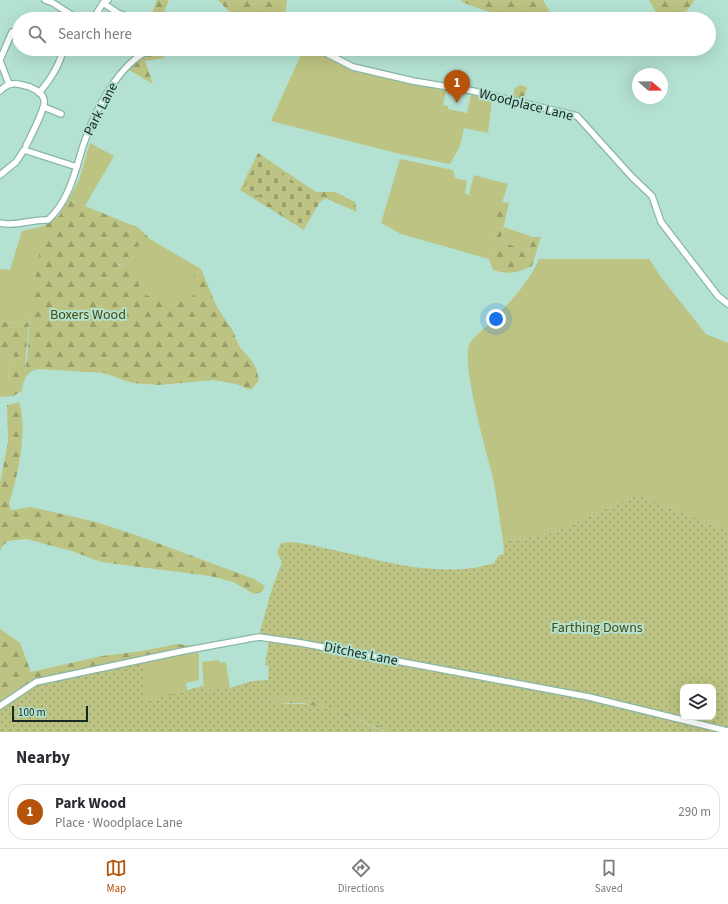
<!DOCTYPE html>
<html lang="en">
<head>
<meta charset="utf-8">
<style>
  body { margin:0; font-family:"Source Sans 3",sans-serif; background:#f7f7f7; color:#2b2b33 }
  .controls { position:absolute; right:12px; bottom:12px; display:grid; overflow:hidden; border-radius:8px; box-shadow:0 4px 16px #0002 }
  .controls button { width:36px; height:36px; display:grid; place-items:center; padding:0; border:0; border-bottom:1px solid #e1e1e2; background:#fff; color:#2b2b33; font:20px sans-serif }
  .compass { position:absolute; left:632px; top:68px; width:36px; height:36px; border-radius:50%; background:#fff; box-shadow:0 4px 16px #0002; rotate:110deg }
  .scale { position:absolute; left:12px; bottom:10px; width:76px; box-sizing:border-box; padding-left:4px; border:2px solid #172923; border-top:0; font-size:11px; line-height:14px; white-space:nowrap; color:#172923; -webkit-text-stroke:3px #b4e2d2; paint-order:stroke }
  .you { position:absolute; left:496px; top:319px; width:14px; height:14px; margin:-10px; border:3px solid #fff; border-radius:50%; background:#1a73e8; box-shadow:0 0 0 6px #1a73e833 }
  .badge { display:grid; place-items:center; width:26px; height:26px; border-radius:50%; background:#b45309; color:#fff; font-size:13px; font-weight:700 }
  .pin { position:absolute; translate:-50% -33px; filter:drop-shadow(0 1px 2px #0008) }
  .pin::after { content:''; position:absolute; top:21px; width:14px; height:12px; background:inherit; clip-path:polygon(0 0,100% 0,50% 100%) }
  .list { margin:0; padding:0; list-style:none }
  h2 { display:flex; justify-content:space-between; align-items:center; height:52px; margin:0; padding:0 16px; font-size:17px }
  h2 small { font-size:13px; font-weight:400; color:#7c7c81 }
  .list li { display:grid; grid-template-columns:26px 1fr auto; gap:12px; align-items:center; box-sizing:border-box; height:56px; margin:0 8px 8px; padding:0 8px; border:1px solid #e1e1e2; border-radius:16px }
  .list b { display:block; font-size:15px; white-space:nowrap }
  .list p { margin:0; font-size:13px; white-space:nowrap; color:#7c7c81 }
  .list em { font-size:13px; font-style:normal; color:#7c7c81 }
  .icon { flex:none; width:22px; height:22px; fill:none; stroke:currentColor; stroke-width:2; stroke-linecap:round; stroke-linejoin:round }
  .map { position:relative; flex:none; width:728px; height:732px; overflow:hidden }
  .search { position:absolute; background:#fff; box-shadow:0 4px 16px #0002; left:12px; right:12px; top:12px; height:44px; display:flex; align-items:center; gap:10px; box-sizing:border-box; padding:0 14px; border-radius:22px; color:#7c7c81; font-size:15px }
  .sheet { height:116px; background:#fff }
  nav { display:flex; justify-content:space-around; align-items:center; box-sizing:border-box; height:56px; border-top:1px solid #e1e1e2; background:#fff; font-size:11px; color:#7c7c81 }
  nav a { display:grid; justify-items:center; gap:2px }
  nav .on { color:#b45309 }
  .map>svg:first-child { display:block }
  .green { fill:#bdc382 }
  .forest { fill:url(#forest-firs) }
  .cemetery { fill:url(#cemetery-stones) }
  .park { fill:url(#park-dots); fill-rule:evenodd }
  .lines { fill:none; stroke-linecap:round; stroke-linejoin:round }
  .minor-casing { stroke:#89b6a7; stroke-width:8 }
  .minor { stroke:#fff; stroke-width:5.5 }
  .labels { text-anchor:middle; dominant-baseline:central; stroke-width:4; stroke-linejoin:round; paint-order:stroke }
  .street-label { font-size:14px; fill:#172923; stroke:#b4e2d2 }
  .park-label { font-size:14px; fill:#484b0c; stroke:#b4e2d2 }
</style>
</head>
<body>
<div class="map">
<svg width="728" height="732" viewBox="0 0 728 732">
  <defs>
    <pattern id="forest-firs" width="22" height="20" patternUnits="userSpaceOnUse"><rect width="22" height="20" fill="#bdc382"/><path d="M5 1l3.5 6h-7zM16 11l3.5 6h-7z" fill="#999e6a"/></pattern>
    <pattern id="cemetery-stones" width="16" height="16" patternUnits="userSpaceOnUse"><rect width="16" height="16" fill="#bdc382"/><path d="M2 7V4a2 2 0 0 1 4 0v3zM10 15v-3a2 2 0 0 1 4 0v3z" fill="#999e6a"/></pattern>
    <pattern id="park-dots" width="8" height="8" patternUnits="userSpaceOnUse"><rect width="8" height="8" fill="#bdc382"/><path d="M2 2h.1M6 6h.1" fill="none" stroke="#999e6a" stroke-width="1.8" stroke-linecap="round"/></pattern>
  </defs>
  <rect width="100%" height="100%" fill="#b4e2d2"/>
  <path class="green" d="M303,50l19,5 29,15 95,21 -3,14 5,1v3l19,4 4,-18 21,4 -4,34 -24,-5 -4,18 -10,18 -50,-10 -129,-33z
    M90,143l24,13 -29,50 -16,-7 10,-19z
    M400,159l53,11 2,8 12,3 -2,13 10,2 -6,-2 5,-19 34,9 -6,19 -4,-1 -1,25 -8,32 -88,-25 -20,-11z
    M44,226l-15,97 -29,-1v-53l10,1 12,-39z
    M504,227l29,10 -4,13 -29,-8z
    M150,239l51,30 -8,8v6l3,8 -5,7 -14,4 -6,4c-12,-6 -21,-7 -32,-16l1,-9 -26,-21 4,-3h10l7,-9z
    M539,259h110l14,21 43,54 22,9v188l-91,-36 -82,37 -26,6 -26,2c-4,-22 -6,-44 -11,-66 -6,-23 -32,-114 -22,-131 4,-7 13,-13 19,-19 17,-18 41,-42 50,-65z
    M14,355l-6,21 5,20 -13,1v-40z
    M197,651l2,3v26l-13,3 1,7 -45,12v-39z
    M219,660l1,3 6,-1 4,26 -26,3 -2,-29z"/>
  <path class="forest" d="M157,0h12l-8,19h-14l5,-6z
    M218,0h69l-2,19h-49z
    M461,0h82l11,19h-45l-45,-16z
    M649,0h46l-15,19h-20z
    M144,49h12l9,9 -20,3 8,23 -24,-14 12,-16z
    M520,85l7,2 -4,14 -11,-2 3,-11z
    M258,153l58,39h19l20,10 2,10 -32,-14 -5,4 -58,-45 -17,30 60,40 -1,3 -64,-40z
    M68,199l71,29 11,11 -15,9 -7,10 -10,-1 -4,3 6,6 11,2 9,13 -1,9c10,8 20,10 32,16l6,-4v-4l8,-3 6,3 5,-7 -3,-8v-6l8,-8 16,38 16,24 6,15 12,14 5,8 3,12 -8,10 -15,-6 -22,-4 -55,5 -27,-2 -28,-10 -66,-4c-13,3 -14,11 -16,22l-9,5 -5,-20 6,-21 -14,2v-35l29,1 -3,30 -1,21 2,-15 4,-56 13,-77 15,-10z
    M498,202l11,1 -9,39 29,8 4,-13h8l-9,29c-15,7 -23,9 -39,4l-4,-11 8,-32 -4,-1z
    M19,402c9,25 -1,76 -10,101l2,7 20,-3 65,15 37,12 121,45 11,7 -3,6 -8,2 -21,-12 -23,-6 -109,-14 -29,-11 -46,-12 -18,2 -6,5 -2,5v-68l8,-41 -1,-37z
    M0,629l20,14 11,29 71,-16 40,-5 35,-7 18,2 -52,14 -1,41 61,-15 1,5 26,-3 23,-7 4,3 -257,48z
    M297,693l122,39h-34l-28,-13 -54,-16h-25l-6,-2 -5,-4v-2z"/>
  <path class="cemetery" d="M262,157l58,45 -15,25 -60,-40 12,-28z"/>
  <path class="park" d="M637,495l91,36v201h-334l-87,-33c-4,-1 -9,-2 -13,-3 -11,0 -16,5 -27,-1v2c12,10 30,5 45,8 15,3 30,9 44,14 10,4 19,10 29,13h-385v-26l36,-24 107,-22v42l60,-16 1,5 26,-3 23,-7 15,-1 1,-14 -4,-1 4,-24 -10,-6 13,-46 10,-27 -5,-9 4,-10c15,-3 33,3 48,6 50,11 115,31 165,14l5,-8 5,-1 -1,-14 26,-2 26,-6zM683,687h30v30h-30z"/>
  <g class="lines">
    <g class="minor-casing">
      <path id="minor" d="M45,0l8,3 25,16
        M103,3l15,10 16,6
        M93,19l10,-16 5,-3
        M128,49l11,7
        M312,49l12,3 29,15 60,14 60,10 104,25 55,61 20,19 9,26 57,74 10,8
        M0,60l12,-28
        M0,61l9,23
        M0,91c7,-7 13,-9 22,-6 8,1 21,7 22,15 2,8 -14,37 -18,46
        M39,93c11,-13 21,-27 24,-44
        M44,107l17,7
        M0,175l16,-13 8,-12 53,17
        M0,223c17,4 31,-4 48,-3 21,-19 27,-48 35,-74 10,-31 32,-76 61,-93l44,-4
        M0,706l36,-24 147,-31 76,-14 42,6 288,54 139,34"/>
    </g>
    <use href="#minor" class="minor"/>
  </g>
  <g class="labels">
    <g class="street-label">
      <text transform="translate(526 105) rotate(14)">Woodplace Lane</text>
      <text transform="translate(101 109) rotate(-63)">Park Lane</text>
      <text transform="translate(361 654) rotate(11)">Ditches Lane</text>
    </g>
    <g class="park-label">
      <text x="88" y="315">Boxers Wood</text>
      <text x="597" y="628">Farthing Downs</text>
    </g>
  </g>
</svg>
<div class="controls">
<button><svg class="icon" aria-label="layers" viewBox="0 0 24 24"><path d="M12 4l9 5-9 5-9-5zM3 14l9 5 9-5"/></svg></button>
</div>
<svg class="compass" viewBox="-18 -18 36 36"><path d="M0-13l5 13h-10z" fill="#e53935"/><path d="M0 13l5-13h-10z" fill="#7c7c81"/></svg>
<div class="scale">100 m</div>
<div class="you"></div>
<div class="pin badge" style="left:457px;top:103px">1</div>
<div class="search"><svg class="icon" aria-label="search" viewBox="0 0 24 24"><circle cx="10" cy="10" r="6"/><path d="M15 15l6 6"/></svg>Search here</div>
</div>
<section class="sheet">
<h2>Nearby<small></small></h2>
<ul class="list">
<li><span class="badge">1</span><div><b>Park Wood</b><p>Place · Woodplace Lane</p></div><em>290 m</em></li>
</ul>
</section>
<nav>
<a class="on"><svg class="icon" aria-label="map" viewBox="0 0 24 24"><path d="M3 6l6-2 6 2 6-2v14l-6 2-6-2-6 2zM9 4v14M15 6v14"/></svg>Map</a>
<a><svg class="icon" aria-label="directions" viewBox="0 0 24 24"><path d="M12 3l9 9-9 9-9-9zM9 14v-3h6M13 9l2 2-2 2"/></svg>Directions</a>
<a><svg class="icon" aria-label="saved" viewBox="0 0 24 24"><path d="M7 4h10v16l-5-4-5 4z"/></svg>Saved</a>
</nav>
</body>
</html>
